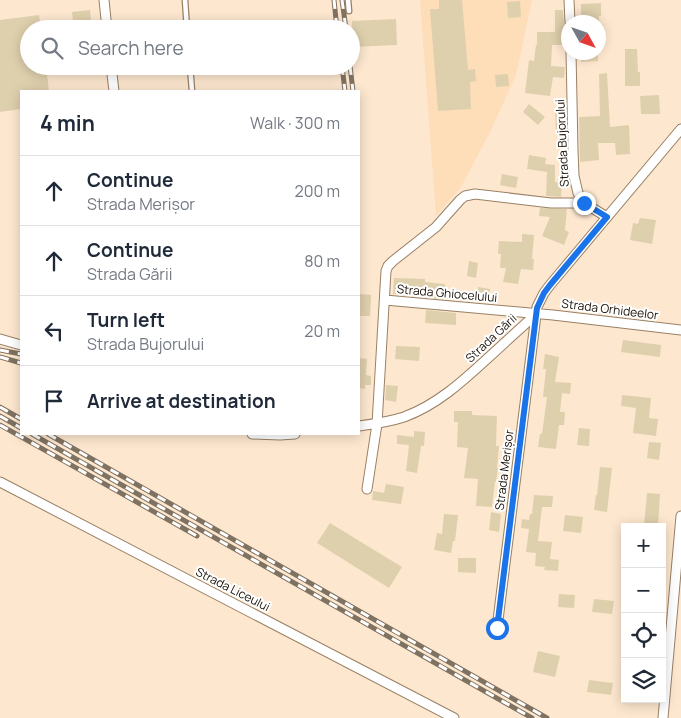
<!DOCTYPE html>
<html lang="en">
<head>
<meta charset="utf-8">
<style>
  body { margin:0; font-family:Manrope,sans-serif; background:#f2f2f3; color:#1f2937 }
  .controls { position:absolute; right:15px; bottom:15px; display:grid; overflow:hidden; border-radius:0px; box-shadow:0 2px 12px #0003 }
  .controls button { width:45px; height:45px; display:grid; place-items:center; padding:0; border:0; border-bottom:1px solid #e0e1e3; background:#fff; color:#1f2937; font:25px sans-serif }
  .compass { position:absolute; left:561px; top:15px; width:45px; height:45px; border-radius:50%; background:#fff; box-shadow:0 2px 12px #0003; rotate:130deg }
  .stop { position:absolute; width:15px; height:15px; margin:-11px; border:4px solid #1a73e8; border-radius:50%; background:#fff }
  .stop.end { background:#1a73e8; border-color:#fff; box-shadow:0 1px 5px #0008 }
  .list { margin:0; padding:0; list-style:none }
  h2 { display:flex; justify-content:space-between; align-items:center; height:65px; margin:0; padding:0 20px; font-size:21px }
  h2 small { font-size:16px; font-weight:400; color:#747a83 }
  .list li { display:grid; grid-template-columns:32px 1fr auto; gap:15px; align-items:center; box-sizing:border-box; height:70px; padding:0 20px; border-top:1px solid #e0e1e3 }
  .list b { display:block; font-size:19px; white-space:nowrap }
  .list p { margin:0; font-size:16px; white-space:nowrap; color:#747a83 }
  .list em { font-size:16px; font-style:normal; color:#747a83 }
  .icon { flex:none; width:28px; height:28px; fill:none; stroke:currentColor; stroke-width:2; stroke-linecap:round; stroke-linejoin:round }
  .map { position:relative; flex:none; width:681px; height:718px; overflow:hidden }
  .search { position:absolute; background:#fff; box-shadow:0 2px 12px #0003; left:20px; top:20px; width:340px; height:55px; display:flex; align-items:center; gap:12px; box-sizing:border-box; padding:0 18px; border-radius:28px; color:#747a83; font-size:19px }
  .panel { position:absolute; background:#fff; box-shadow:0 2px 12px #0003; left:20px; top:90px; width:340px; height:345px; border-radius:0px }
  .map>svg:first-child { display:block }
  .built { fill:#feddb9 }
  .building { fill:#dfd0ad }
  .lines { fill:none; stroke-linecap:round; stroke-linejoin:round }
  .lane-casing { stroke:#998065; stroke-width:7 }
  .street-casing { stroke:#998065; stroke-width:11 }
  .lane { stroke:#fff; stroke-width:4.5 }
  .street { stroke:#fff; stroke-width:9 }
  .rail-casing { stroke:#807261; stroke-width:5 }
  .rail { stroke:#fff; stroke-width:3; stroke-dasharray:9; stroke-linecap:butt }
  .route { stroke:#1a73e8; stroke-width:6 }
  .labels { text-anchor:middle; dominant-baseline:central; stroke-width:4; stroke-linejoin:round; paint-order:stroke }
  .street-label { font-size:12px; fill:#191006; stroke:#fff }
</style>
</head>
<body>
<div class="map">
<svg width="681" height="718" viewBox="0 0 681 718">
  <rect width="100%" height="100%" fill="#fde7cf"/>
  <path class="built" d="M420,0h112l-16,75 -26,57 -29,55 -25,29z"/>
  <path class="building" d="M439,0h23l6,70 7,-1 1,12 -6,1 1,27 -33,2 -8,-102h9z
    M520,1l1,16 -13,1 -1,-16z
    M601,3v13h-2v6h-18v-18z
    M90,10l2,19h-18l-2,-17z
    M555,10h8l1,13 2,4v18h-14l-1,21 14,1 -1,11 -11,-1 -3,19 -25,-3 4,-33 5,1 2,-16h1v-13h18z
    M39,15l2,14h-12v37h17l3,25h-28v18l-21,3v-92z
    M396,19l1,26 -44,2 -1,-26z
    M625,49h12l1,23h2v14h-15z
    M581,52h17v9l-17,1z
    M607,73l3,54 19,-2 1,29 -14,1 -1,-12h-17l1,17 -19,2 -1,-45 21,-1 -1,-42z
    M508,74l1,12 -13,1 -1,-12z
    M659,95l1,19h-19l-1,-18z
    M529,104l16,13 -7,8 -15,-13z
    M555,109h10l1,23 -10,1z
    M529,155l17,3 -1,6 10,1v17h7l-1,15 -15,-1 1,-24 -20,-3z
    M502,174l16,3 -2,11 -16,-3z
    M540,208l27,1 -2,21 4,2 -5,13 -22,-9 8,-19 -11,-1z
    M640,218l16,2 -4,24 -22,-4 3,-17 5,1z
    M522,234l12,1 -2,24h2l-1,11 -12,-1 -3,15 -15,-2 3,-14h-6l1,-14h-3l1,-13 23,1z
    M469,261l9,2 -2,15 -9,-2z
    M394,278l31,1v3l20,2 -2,15 -16,-1 1,-3 -35,-1z
    M478,287l12,2 -2,12 -11,-1z
    M359,294l12,1 -1,21h-11z
    M426,310l30,3v12l-31,-2z
    M623,340l38,5 -1,12 -39,-5z
    M396,346l24,1 -1,14 -24,-2z
    M545,354l14,3 -4,25 16,1 -1,11 -8,-1 -2,19h5l-1,13h-5l-3,24 -18,-2 2,-13h2l5,-37h-4l3,-28h-3z
    M359,358l8,1 -1,16 5,1v9h-6v4l-6,-1z
    M386,385l12,1 -2,16 -11,-2z
    M622,395l29,3 -2,20 9,1 -2,17 -23,-3 3,-25 -15,-2z
    M454,411h18v4l25,1 -1,30h3l-2,22h1l-2,14 -1,-1 -3,26 -16,-1 2,-27 -14,-1 4,-30 -11,-1 1,-25h-4z
    M579,428l11,1 -1,17 -12,-1z
    M414,431l11,1 -1,14h-3l-4,27 -11,-2 3,-26 -12,-1v-9l17,2z
    M649,442l12,1 -2,17 -12,-2z
    M600,467l12,1 -5,44 -13,-2 2,-15h1z
    M386,484l18,3 -3,17 -29,-4 1,-9 11,2z
    M647,493l13,1 -2,33h-14z
    M534,495l19,1 -1,11h-10l-4,34 14,1 -2,17 9,1 -1,11 -14,-1 1,-3 -10,-1 1,-13 -10,-1 3,-23 -8,-1 1,-9 7,1 1,-6h2z
    M491,512l10,2 -2,18 -10,-2z
    M444,514l14,1 -3,26h-2l-2,12 -17,-3 3,-17 5,1z
    M565,515l18,2 -2,16 -18,-2z
    M330,523l72,44 -13,21 -72,-45z
    M458,558h18v15l-18,-1z
    M559,594l16,1 -1,13 -16,-1z
    M594,599l20,2 -2,13 -20,-2z
    M538,651l22,5 -5,21 -22,-5z
    M589,680l24,3 -2,12 -24,-3z"/>
  <g class="lines">
    <g class="lane-casing">
      <path id="lane" d="M185,0l2,29
        M348,0l1,11
        M190,66l2,25"/>
    </g>
    <g class="street-casing">
      <path id="street" d="M104,0l3,29
        M569,0l1,22
        M571,52l2,98 1,26 4,17 6,10 23,14
        M111,66l3,25
        M385,300l168,15 128,15
        M0,339l21,6
        M359,426c15,-2 30,-4 45,-9 33,-12 59,-36 84,-59 16,-15 32,-29 48,-44
        M252,434l28,1 15,-1
        M0,482l454,236
        M367,489l10,-65 9,-153 2,-5 5,-5 43,-34 24,-27 5,-4 10,-2 76,9h33
        M497,628l40,-321 7,-14 6,-8 131,-156
        M663,718l18,-202"/>
    </g>
    <use href="#lane" class="lane"/>
    <use href="#street" class="street"/>
    <g class="rail-casing">
      <path id="rail" d="M334,0l3,29
        M342,0l4,29
        M342,66l3,25
        M350,66l3,25
        M0,350l21,4
        M0,357l21,6
        M0,407l21,12
        M0,416l21,12
        M0,425l197,111
        M32,434l500,284
        M48,434l499,284"/>
    </g>
    <use href="#rail" class="rail"/>
  </g>
  <g class="lines">
    <path class="route" d="M497,628l40,-320 7,-15 6,-8 57,-68 -23,-14"/>
  </g>
  <g class="labels">
    <g class="street-label">
      <text transform="translate(562 143) rotate(-93)">Strada Bujorului</text>
      <text transform="translate(447 293) rotate(5)">Strada Ghiocelului</text>
      <text transform="translate(610 309) rotate(7)">Strada Orhideelor</text>
      <text transform="translate(491 338) rotate(-43)">Strada Gării</text>
      <text transform="translate(504 470) rotate(-83)">Strada Merișor</text>
      <text transform="translate(233 589) rotate(27)">Strada Liceului</text>
    </g>
  </g>
</svg>
<div class="controls">
<button>+</button>
<button>−</button>
<button><svg class="icon" aria-label="locate" viewBox="0 0 24 24"><circle cx="12" cy="12" r="6"/><path d="M12 2v4M12 18v4M2 12h4M18 12h4"/></svg></button>
<button><svg class="icon" aria-label="layers" viewBox="0 0 24 24"><path d="M12 4l9 5-9 5-9-5zM3 14l9 5 9-5"/></svg></button>
</div>
<svg class="compass" viewBox="-18 -18 36 36"><path d="M0-13l5 13h-10z" fill="#e53935"/><path d="M0 13l5-13h-10z" fill="#747a83"/></svg>
<div class="stop" style="left:497px;top:628px"></div>
<div class="stop end" style="left:584px;top:203px"></div>
<div class="search"><svg class="icon" aria-label="search" viewBox="0 0 24 24"><circle cx="10" cy="10" r="6"/><path d="M15 15l6 6"/></svg>Search here</div>
<section class="panel">
<h2>4 min<small>Walk · 300 m</small></h2>
<ul class="list">
<li><svg class="icon" aria-label="ahead" viewBox="0 0 24 24"><path d="M12 20V5M6 11l6-6 6 6"/></svg><div><b>Continue</b><p>Strada Merișor</p></div><em>200 m</em></li>
<li><svg class="icon" aria-label="ahead" viewBox="0 0 24 24"><path d="M12 20V5M6 11l6-6 6 6"/></svg><div><b>Continue</b><p>Strada Gării</p></div><em>80 m</em></li>
<li><svg class="icon" aria-label="left" viewBox="0 0 24 24"><path d="M17 20v-9H6M10 6l-5 5 5 5"/></svg><div><b>Turn left</b><p>Strada Bujorului</p></div><em>20 m</em></li>
<li><svg class="icon" aria-label="arrive" viewBox="0 0 24 24"><path d="M6 21V4h12l-3 4 3 4H6"/></svg><div><b>Arrive at destination</b></div></li>
</ul>
</section>
</div>
</body>
</html>
